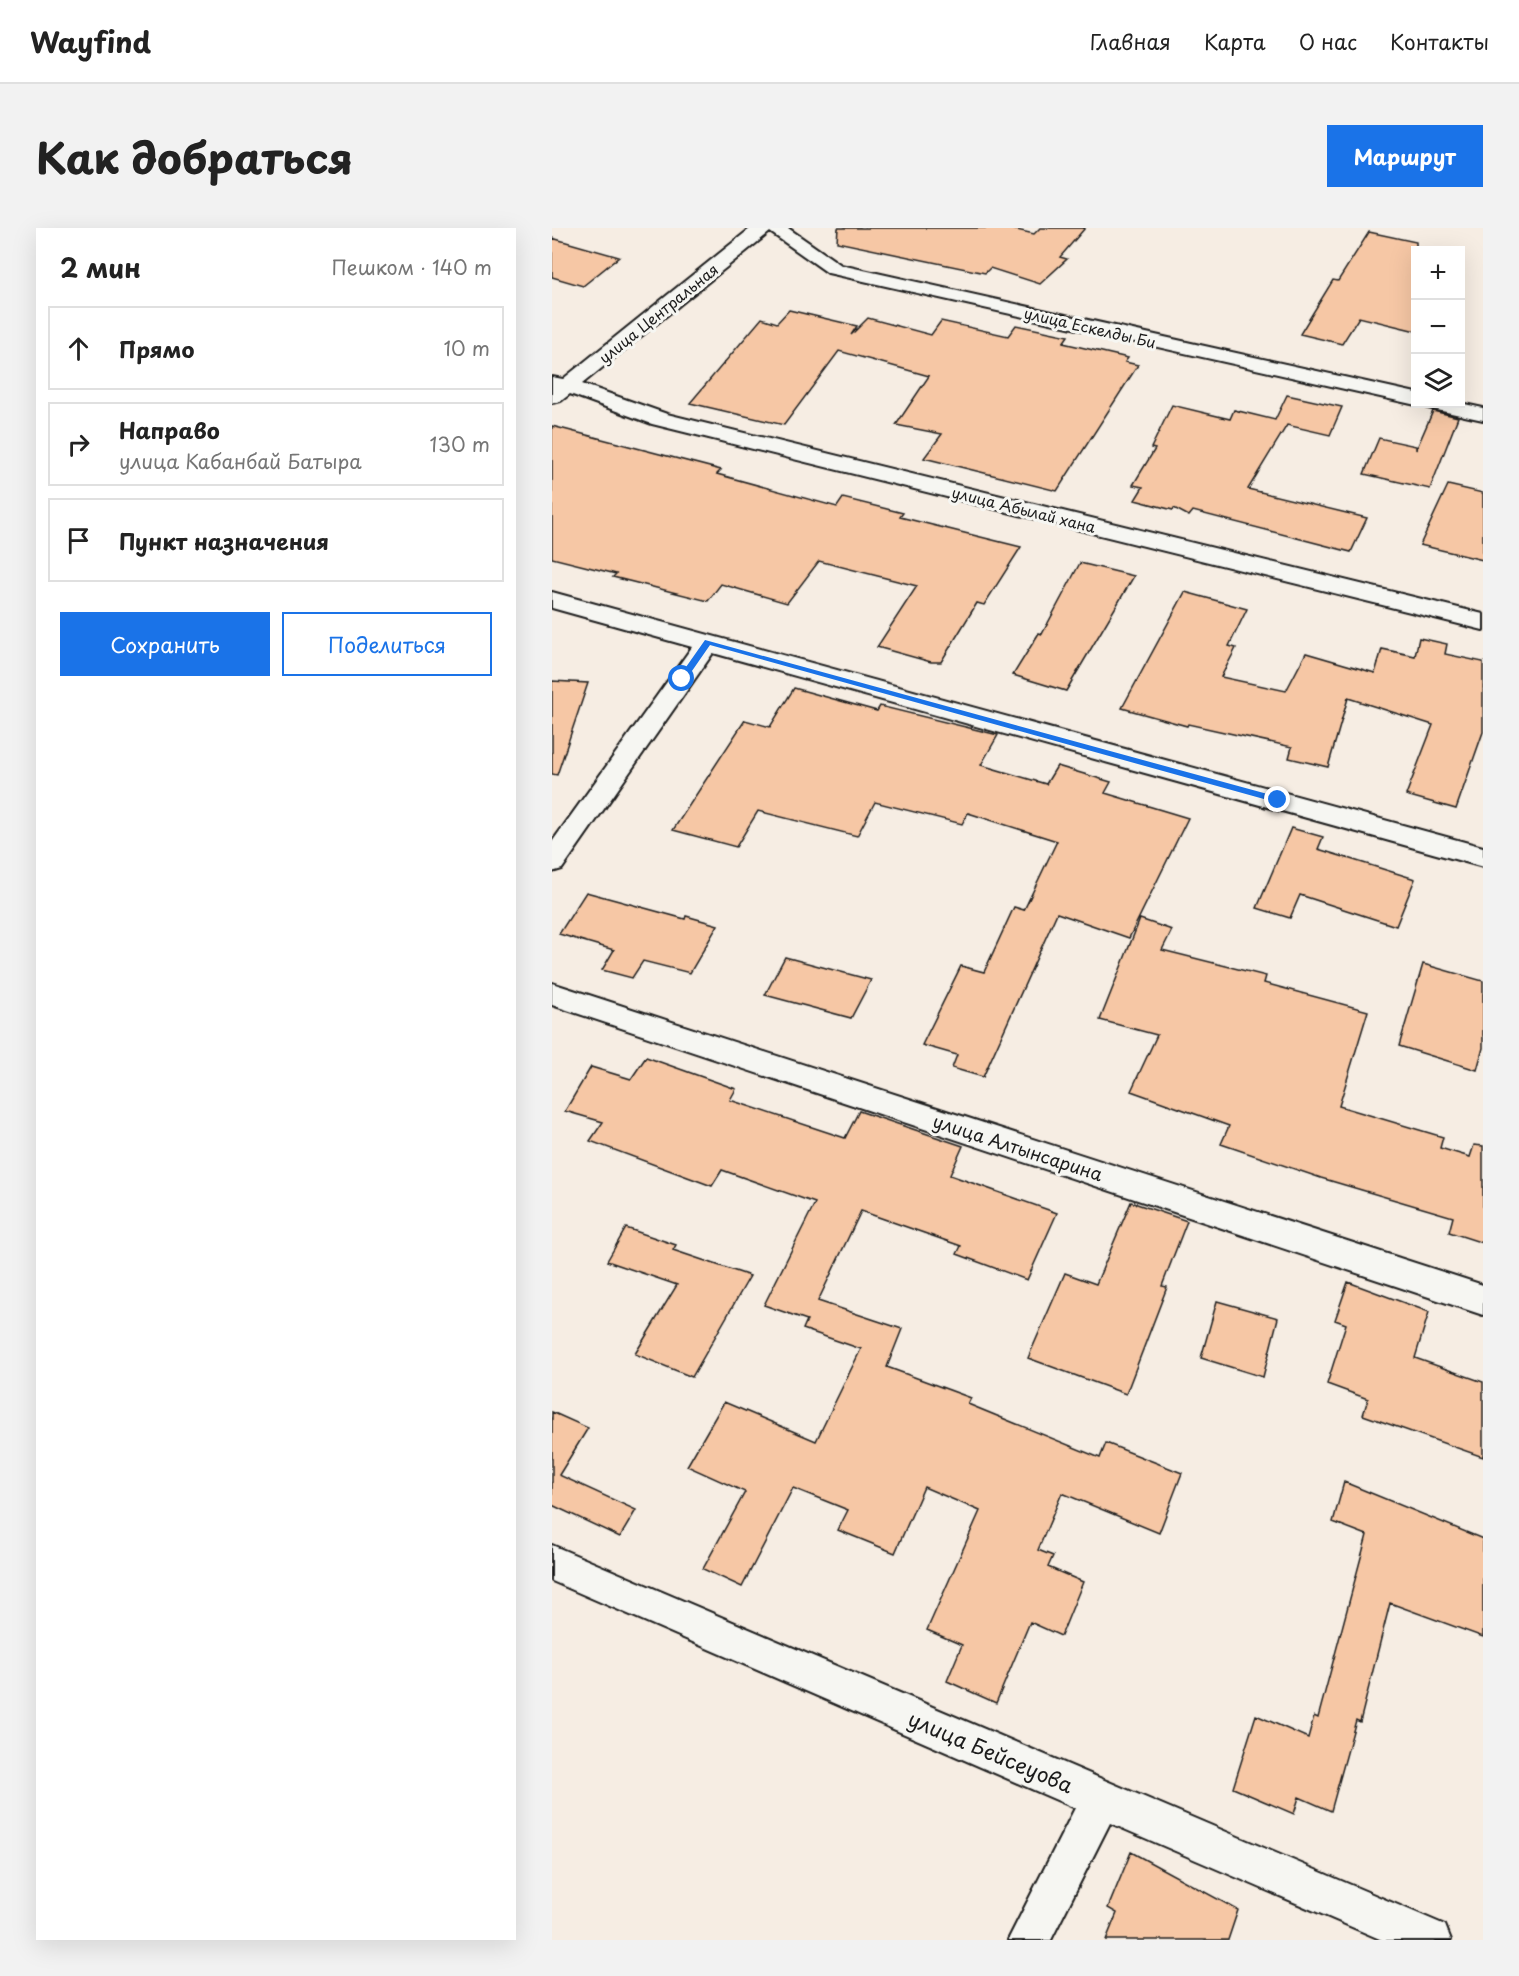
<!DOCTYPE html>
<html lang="ru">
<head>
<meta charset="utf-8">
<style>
  body { margin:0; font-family:"Playpen Sans",sans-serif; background:#f2f2f2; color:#222 }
  .controls { position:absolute; right:18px; top:18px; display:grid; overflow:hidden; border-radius:0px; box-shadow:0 6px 24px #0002 }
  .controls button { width:54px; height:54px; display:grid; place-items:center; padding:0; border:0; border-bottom:2px solid #e0e0e0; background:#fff; color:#222; font:30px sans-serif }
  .stop { position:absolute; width:18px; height:18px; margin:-14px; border:4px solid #1a73e8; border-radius:50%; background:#fff }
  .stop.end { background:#1a73e8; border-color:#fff; box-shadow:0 2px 6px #0008 }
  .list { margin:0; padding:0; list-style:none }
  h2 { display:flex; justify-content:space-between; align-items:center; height:78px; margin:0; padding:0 24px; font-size:26px }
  h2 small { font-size:20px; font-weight:400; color:#767676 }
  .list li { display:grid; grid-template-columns:39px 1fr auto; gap:18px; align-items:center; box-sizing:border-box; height:84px; margin:0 12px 12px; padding:0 12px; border:2px solid #e0e0e0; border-radius:0px }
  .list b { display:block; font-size:22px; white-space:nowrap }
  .list p { margin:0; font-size:20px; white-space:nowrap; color:#767676 }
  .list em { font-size:20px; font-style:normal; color:#767676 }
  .actions { display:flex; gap:12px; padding:18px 24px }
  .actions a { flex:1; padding:14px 0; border:2px solid #1a73e8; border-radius:0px; text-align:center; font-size:21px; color:#1a73e8 }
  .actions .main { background:#1a73e8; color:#fff }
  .icon { flex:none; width:33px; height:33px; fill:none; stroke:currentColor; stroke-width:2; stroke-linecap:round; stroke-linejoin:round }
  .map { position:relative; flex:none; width:931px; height:1712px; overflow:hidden; border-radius:0px }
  header { display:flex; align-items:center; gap:36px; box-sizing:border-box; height:84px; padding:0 30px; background:#fff; border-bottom:2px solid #e0e0e0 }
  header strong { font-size:28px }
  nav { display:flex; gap:33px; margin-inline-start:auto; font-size:21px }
  .intro { display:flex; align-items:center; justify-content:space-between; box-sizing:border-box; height:144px; padding:0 36px }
  h1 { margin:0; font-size:42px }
  .button { padding:15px 27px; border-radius:0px; background:#1a73e8; color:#fff; font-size:21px; font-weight:700 }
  main { display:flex; gap:36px; padding:0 36px }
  aside { flex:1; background:#fff; border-radius:0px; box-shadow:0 6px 24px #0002 }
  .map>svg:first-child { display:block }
  .building { fill:#f6c7a5; stroke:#1c1c1c; stroke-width:1.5 }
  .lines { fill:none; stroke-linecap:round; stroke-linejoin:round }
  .street-casing { stroke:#1c1c1c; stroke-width:4 }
  .street { fill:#f6f6f2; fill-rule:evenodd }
  .route { fill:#1a73e8 }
  .labels { text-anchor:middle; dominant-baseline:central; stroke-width:6; stroke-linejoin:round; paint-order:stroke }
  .far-street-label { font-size:15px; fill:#1c1c1c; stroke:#f6f6f2 }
  .street-label { font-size:18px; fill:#1c1c1c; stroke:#f6f6f2 }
  .near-street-label { font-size:21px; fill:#1c1c1c; stroke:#f6f6f2 }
</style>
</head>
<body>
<header>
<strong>Wayfind</strong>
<nav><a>Главная</a><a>Карта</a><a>О нас</a><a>Контакты</a></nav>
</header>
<div class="intro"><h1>Как добраться</h1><a class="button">Маршрут</a></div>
<main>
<aside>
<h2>2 мин<small>Пешком · 140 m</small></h2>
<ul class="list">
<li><svg class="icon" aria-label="ahead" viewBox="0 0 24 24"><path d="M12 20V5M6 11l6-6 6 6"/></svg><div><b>Прямо</b></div><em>10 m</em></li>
<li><svg class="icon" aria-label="right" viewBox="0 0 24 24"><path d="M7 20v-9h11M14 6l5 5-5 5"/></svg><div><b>Направо</b><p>улица Кабанбай Батыра</p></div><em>130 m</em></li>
<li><svg class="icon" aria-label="arrive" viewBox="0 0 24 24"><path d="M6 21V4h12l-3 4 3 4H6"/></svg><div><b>Пункт назначения</b></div></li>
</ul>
<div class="actions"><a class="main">Сохранить</a><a>Поделиться</a></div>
</aside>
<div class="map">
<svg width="931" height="1712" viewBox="0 0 931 1712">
  <rect width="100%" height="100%" fill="#f6ede3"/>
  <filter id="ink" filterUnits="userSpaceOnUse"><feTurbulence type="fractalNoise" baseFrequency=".0167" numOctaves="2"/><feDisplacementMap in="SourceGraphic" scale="12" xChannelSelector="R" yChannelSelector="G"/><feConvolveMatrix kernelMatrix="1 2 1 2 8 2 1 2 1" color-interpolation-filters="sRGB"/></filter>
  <g filter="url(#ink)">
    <path class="building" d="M286,0h170l26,6 6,-6h45l-25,29 7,2 -27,25 -50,-16 -5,5 -148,-31z
      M817,4l47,10v89l-57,-14 -17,27 -42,-10 33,-54 5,1z
      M0,10l67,19 -36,29 -31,-9z
      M237,82l68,16 -6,9 17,-17 63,17 10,-14 67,15 8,-11 52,11 -5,7 65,15 -3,4 13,3 -81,126 -133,-33 18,-24 -46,-9 33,-49 -90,-25 -55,74 -94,-22 72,-85 15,5z
      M735,167l55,12 -12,28 -43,-10 -39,64 119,29 -16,34 -158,-41 -4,5 -15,-8 -1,2 -38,-10 8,-13 -10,-2 22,-36 -4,-1 21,-43 58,14 4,-9 41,10z
      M881,183l25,6 -28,72 -66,-15 15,-36 37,8v4z
      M0,198l169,44 -4,4 120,33 6,-9 60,15 -3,4 121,30 -37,58 -7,-2 -36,59h-10l-54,-15 40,-61 -98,-25 -32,42 -66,-19 -13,17 -95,-24 3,-3 -64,-16z
      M896,257l35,8v67l-63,-15z
      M528,335l54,13 -68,115 -53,-16 26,-42 3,1z
      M633,364l62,17 -18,37 7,2 -15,29 65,14 20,-38 69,20 7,-24 33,7 4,-18 28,6 -2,10 38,8v70l-27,77 -50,-14 27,-70 -85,-27 -20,69 -39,-9 3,-11 -104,-23 -1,2 -65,-18z
      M0,453l36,2 -31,92 -5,-1z
      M242,460l83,23 3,-5 118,29 -17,30 65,19 11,-18 54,16 -6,11 83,25 -59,120 -72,-25 -74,164 -31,-9 5,-13 -35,-10 39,-79 23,6 30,-65 10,3 33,-69 -89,-28 -6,11 -87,-22 -18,34 -99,-25 -22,36 -63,-17 72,-110 25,7z
      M739,600l32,9 -5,12 97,30 -19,47 -96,-31 -10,23 -33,-10z
      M34,664l99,27 1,-3 32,9 -28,48 -47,-12 -11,17 -30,-8 12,-20 -55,-16z
      M588,691l32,11 -10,20 104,26 -2,7 104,28 -29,95 104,31 -3,11 30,9 4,-12 9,1v97l-34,-11 4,-15 -132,-39 -100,-34 8,-18 -98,-35 26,-56 -57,-15z
      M233,729l86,23 -20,38 -86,-23z
      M871,736l60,17v67l-6,22 -78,-24z
      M94,829l90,32 -6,11 115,38 14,-27 104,35 -13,29 107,38 -30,67 -70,-26 4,-8 -100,-35 -43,90 84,28 -15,38 84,31 -3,6 132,54 6,-15 76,30 -23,60 -97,-40 -24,57 15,6 -5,11 35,15 -22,54 -31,-14 -34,81 -49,-22 15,-36 -35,-15 53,-119 -56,-24 -29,66 -57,-23 10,-20 -55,-22 -51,99 -39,-18 42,-77 -58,-26 37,-64 92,39 45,-92 -58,-20 4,-9 -43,-15 51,-102 -93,-33 -10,16 -122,-45 13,-19 -38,-11 26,-44 40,12z
      M579,974l56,19 -25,65 5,1 -41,107 -98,-36 37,-85 31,11z
      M74,1000l50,17 -3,5 77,26 -58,101 -57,-23 42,-69 -70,-24z
      M796,1054l81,30 -14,46 68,24v75l-120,-42 5,-16 -41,-15 19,-60 -11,-4z
      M665,1073l61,17 -15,59 -62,-19z
      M0,1184l36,16 -29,47 77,35 -16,27 -68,-32z
      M792,1254l139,57v98l-93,-34 -30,119 -4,-2 -25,91 -32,-14 -5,17 -61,-26 23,-73 52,23 6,-22 4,2 49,-183 -34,-13z
      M579,1624l107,58 -10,30h-122l11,-27 -9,-5z"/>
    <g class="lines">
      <g class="street-casing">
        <path id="street" d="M199,0h37l53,37 575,128v11h7l-7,1 -588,-132 -58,-41 -188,152 85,30 816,200v16l-831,-206 -82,-30 -9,7 -9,2v-26l11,2z
          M908,175l23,5v12l-55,-12 -4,-4z
          M0,364l931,255v20l-770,-214 -151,216 -10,3v-30l140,-195 -140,-39z
          M0,755l931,302v30l-931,-310z
          M0,1317l893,380 6,15h-69l-272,-117 -59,117h-43l67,-132 -523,-227z"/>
      </g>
      <use href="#street" class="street"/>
    </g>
  </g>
  <path class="route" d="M153,412l573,157 4,3 -4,3 -568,-158 -25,36h-6v-4z"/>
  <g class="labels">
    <g class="far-street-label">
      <text transform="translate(106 85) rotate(-39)">улица Центральная</text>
      <text transform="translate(538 99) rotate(13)">улица Ескелды Би</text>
      <text transform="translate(472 281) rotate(14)">улица Абылай хана</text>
    </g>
    <g class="street-label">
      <text transform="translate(466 919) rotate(18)">улица Алтынсарина</text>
    </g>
    <g class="near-street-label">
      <text transform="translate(439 1523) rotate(23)">улица Бейсеуова</text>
    </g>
  </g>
</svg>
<div class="controls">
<button>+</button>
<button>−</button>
<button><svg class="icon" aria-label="layers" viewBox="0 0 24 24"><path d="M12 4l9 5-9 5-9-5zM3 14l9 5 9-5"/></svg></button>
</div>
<div class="stop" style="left:130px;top:451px"></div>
<div class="stop end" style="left:726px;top:572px"></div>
</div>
</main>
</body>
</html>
